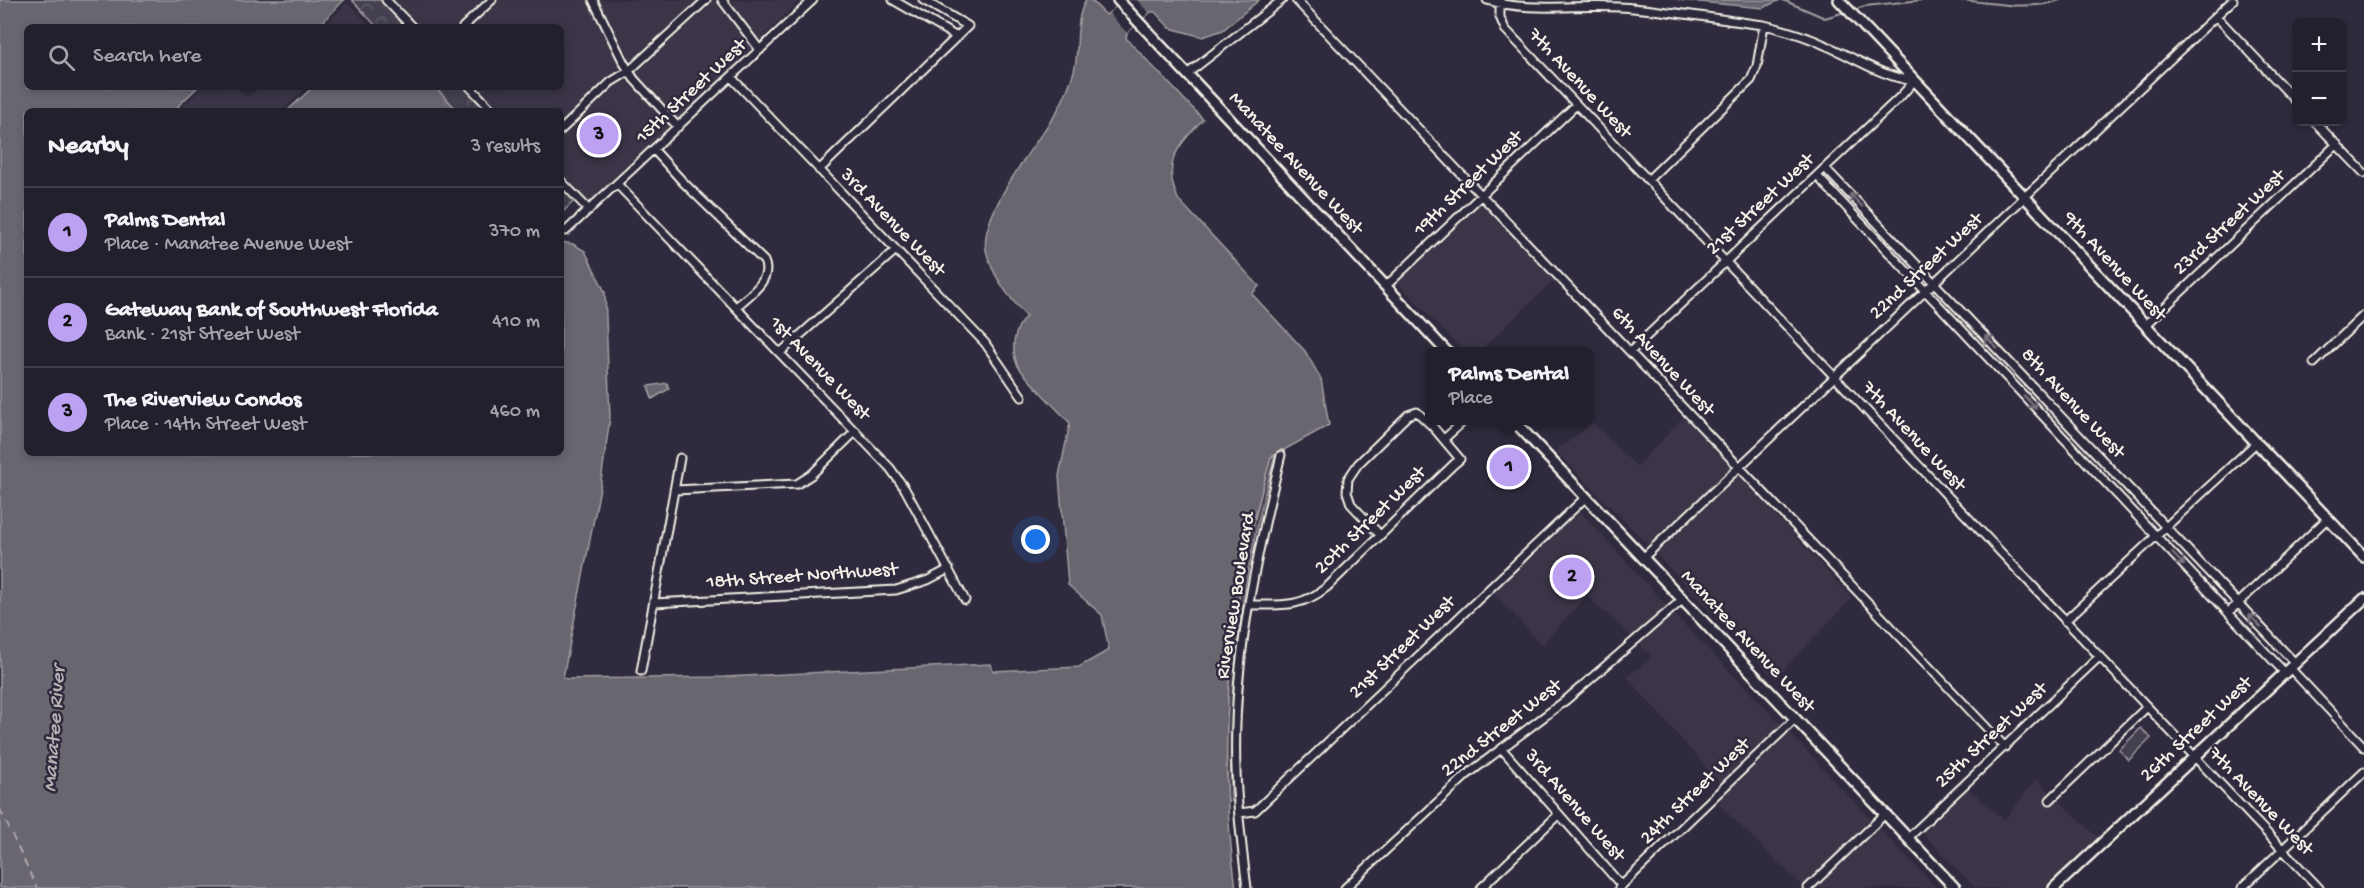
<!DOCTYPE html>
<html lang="en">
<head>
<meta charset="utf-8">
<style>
  body { margin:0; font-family:"Gochi Hand",sans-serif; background:#2b2836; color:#f1f3f6 }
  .controls { position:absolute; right:18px; top:18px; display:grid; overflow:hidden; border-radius:9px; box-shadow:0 3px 9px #0003 }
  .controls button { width:54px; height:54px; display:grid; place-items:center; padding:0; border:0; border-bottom:2px solid #403e4a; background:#23202e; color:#f1f3f6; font:30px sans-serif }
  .you { position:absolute; left:1036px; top:540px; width:21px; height:21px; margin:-15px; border:4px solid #fff; border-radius:50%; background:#1a73e8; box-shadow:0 0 0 9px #1a73e833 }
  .badge { display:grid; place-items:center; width:39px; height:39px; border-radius:50%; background:#bca0f2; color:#111; font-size:20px; font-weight:700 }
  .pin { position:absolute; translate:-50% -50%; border:3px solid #fff; box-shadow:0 2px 6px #0006 }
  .popup { position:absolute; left:1425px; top:347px; width:168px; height:78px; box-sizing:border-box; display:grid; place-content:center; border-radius:9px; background:#23202e; filter:drop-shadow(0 2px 4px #0005); font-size:20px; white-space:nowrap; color:#a3a3aa }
  .popup b { font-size:22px; color:#f1f3f6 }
  .popup::after { content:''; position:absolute; left:50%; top:100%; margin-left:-12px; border:12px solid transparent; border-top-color:#23202e }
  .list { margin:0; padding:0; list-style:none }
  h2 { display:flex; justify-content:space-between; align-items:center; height:78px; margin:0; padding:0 24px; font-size:26px }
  h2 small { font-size:20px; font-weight:400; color:#a3a3aa }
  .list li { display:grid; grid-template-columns:39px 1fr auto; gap:18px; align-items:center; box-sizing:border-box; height:90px; padding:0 24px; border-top:2px solid #403e4a }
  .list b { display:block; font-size:22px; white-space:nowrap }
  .list p { margin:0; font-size:20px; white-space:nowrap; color:#a3a3aa }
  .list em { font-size:20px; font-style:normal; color:#a3a3aa }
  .icon { flex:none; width:33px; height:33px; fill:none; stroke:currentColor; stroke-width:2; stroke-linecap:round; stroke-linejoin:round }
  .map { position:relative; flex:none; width:2364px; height:888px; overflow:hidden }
  .search { position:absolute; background:#23202e; box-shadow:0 3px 9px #0003; left:24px; top:24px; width:540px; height:66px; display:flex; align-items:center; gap:15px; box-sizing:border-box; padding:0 21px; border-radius:9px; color:#a3a3aa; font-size:22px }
  .panel { position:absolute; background:#23202e; box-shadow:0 3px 9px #0003; left:24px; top:108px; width:540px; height:348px; border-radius:9px }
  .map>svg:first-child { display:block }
  .built { fill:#3b3647 }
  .grass { fill:#454050; stroke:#9c989c; stroke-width:1.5 }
  .forest { fill:url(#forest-crowns); stroke:#9c989c; stroke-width:1.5 }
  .water { fill:#6a6670; stroke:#a19ea0; stroke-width:1.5 }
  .pier { fill:#2f2a3d }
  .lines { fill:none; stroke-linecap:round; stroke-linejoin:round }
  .stream { stroke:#a19ea0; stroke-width:2 }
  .ferry { stroke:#b6b2b2; stroke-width:1.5; stroke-dasharray:8 6; stroke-linecap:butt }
  .street-casing { stroke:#f4f1e8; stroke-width:11 }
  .secondary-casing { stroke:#f4f1e8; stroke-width:14 }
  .street { stroke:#2f2a3d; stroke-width:7 }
  .secondary { stroke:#2f2a3d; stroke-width:9 }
  .oneway { stroke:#747079 }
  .labels { text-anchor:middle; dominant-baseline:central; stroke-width:5; stroke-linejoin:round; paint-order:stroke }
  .street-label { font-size:20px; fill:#f4f1e8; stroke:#2f2a3d }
  .water-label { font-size:21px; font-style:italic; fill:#b6b2b2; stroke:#2f2a3d }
</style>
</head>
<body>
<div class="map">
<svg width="2364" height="888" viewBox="0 0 2364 888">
  <defs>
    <pattern id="forest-crowns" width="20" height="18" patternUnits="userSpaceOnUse" patternTransform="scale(1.5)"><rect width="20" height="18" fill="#454050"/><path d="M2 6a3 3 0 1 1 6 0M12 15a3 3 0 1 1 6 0" fill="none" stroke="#605c69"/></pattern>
  </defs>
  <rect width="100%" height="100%" fill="#2f2a3d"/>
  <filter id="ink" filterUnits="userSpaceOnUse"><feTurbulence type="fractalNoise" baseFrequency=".0167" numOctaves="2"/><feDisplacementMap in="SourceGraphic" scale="12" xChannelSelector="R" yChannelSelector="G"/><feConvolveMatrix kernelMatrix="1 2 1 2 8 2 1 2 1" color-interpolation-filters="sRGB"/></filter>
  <g filter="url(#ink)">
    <path class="built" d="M393,0h92l-29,27h-37z
      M498,0h90l34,70 -14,9 -47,45v-13h-61l-23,-24h84v-60h-91z
      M599,0h100l-69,64z
      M712,0h3l37,48 -73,72 -44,-48z
      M728,0h72l-41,41z
      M347,3l9,8 15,16h-48z
      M627,78l45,49 -83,77 -28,-30v-38l53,-50z
      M203,87h33l11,10 13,-10h47l-25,24h-94l-5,-5z
      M1480,203l74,77 -74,71h-17l-66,-69z
      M1684,416l48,52 -83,78 -93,-95 37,-28 44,44z
      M1738,474l114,124 -77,81 -120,-126z
      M1579,510l89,97 -35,31 -46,-42 -45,49 -49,-53z
      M1674,614l108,111 -61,59 -94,-107 25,-20 -13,-13z
      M1789,732l83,89 -69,66 -84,-82 4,-11z
      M2036,779l15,14 -7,7 6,6 7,-7 43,40 -53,49h-72l-54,-56 47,-44 36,32z
      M1878,827l59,61h-122z"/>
    <path class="grass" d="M1275,455c-34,120 -46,221 -44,346h-4c0,-29 -1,-58 -1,-87 2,-87 21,-174 45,-257z
      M2141,728l10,10 -22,22 -10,-10z"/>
    <path class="forest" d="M352,0h34l26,27h-35z
      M435,87h35l23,24h-35z
      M561,181l16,17 -16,16z"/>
    <path class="water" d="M0,0h344l-26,27h-291v60h171l-20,19 4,5h-155v342h534v-211l12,2 12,7 20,41 5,126 -10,70 -37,190 4,1 157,-2 267,-13 2,7 86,-4 30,-17 -7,-35 -34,-30 -9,-109 11,-53c-9,-10 -50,-50 -53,-59 -7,-16 -2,-36 9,-48 -17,-19 -34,-40 -40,-66 -7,-36 50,-106 70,-137 6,-10 11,-22 15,-33 11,-26 1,-56 15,-80h5l15,15 19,-15h134l-36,30 -20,7 -33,-9 -15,-16h-4l-24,21 -1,5 77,81c-24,27 -42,42 -25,80l81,87 -7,8 53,57 16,28 8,46 -58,32c-41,140 -56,286 -35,431h-1236z
      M1678,0h102l-17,8z
      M313,87h122l23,24h-171z
      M667,383l2,6 -17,10 -4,-13z"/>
    <path class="pier" d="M1125,0h12l12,13 -22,20 -18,-20z"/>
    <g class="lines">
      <path class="stream" d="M1783,0l42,18 20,-6
        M1955,0c34,1 72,12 105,0
        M1854,10l11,-4 57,-6"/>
      <path class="ferry" d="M0,809l37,79"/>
      <g class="street-casing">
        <path id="street" d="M386,0l26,27
          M593,0l31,63 10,16 44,48
          M722,0l38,50
          M893,0l64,37
          M1296,0l709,747
          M1487,0c42,13 88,4 132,7 48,3 97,12 145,18 22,5 42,11 63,21 28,12 56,31 87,35
          M1500,0v17l5,12 814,859
          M2216,16l80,85
          M463,27l29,-27
          M1187,74l95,-74
          M731,77l254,266 37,54
          M470,87l23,24
          M2315,122l49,51
          M561,130l50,-48 18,-11 77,-71
          M654,150l29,32 81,79c9,19 -15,34 -28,46
          M1825,168l470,495
          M819,170l149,-144 -45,-26
          M1817,176l468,497
          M1648,180l103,-100 6,-14 7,-41
          M561,181l28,29
          M617,184l273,284 15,21 60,111
          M566,231l247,-231
          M1386,286l190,-181
          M2145,326l192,-182
          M1630,352l271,-256 13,-15
          M780,353l116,-103
          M2314,363l50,-48
          M1444,439l21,-19
          M675,490l122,-6 14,-9 45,-44
          M1643,558l590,-558
          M654,603l242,-13 32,-10 21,-11
          M1249,605c32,0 52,3 78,-18l126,-122 7,-6 -27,-32 -16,-15 -9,3 -50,49 -10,15 -1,13 4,12 29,31
          M2229,612l98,-93
          M2065,621l191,-178
          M2290,668l74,79
          M641,671l39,-213
          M1502,749l119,136
          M2050,800l96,-92
          M1239,813l16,-2 330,-313
          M1908,838l191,-181
          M1247,888c-5,-39 -10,-79 -11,-118 -4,-107 20,-212 45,-315
          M1345,888l123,-114 98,-74 116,-100
          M1481,888l78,-74
          M1619,888l176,-169
          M1808,888l77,-74
          M2242,888l122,-116"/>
      </g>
      <g class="secondary-casing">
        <path id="secondary" d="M1118,0l329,352
          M1839,0l525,557
          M1513,420l442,468
          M2054,888l310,-289"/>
      </g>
      <use href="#street" class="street"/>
      <use href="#secondary" class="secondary"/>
    </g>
    <defs><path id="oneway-shaft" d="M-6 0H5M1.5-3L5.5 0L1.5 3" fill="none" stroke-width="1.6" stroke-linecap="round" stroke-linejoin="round" transform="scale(1.5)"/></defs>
    <g class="oneway">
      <use href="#oneway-shaft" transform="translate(1856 200) rotate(-134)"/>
      <use href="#oneway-shaft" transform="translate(1991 342) rotate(-133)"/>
      <use href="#oneway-shaft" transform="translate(2030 402) rotate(47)"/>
      <use href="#oneway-shaft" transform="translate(2178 559) rotate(47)"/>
      <use href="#oneway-shaft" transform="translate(2255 621) rotate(-134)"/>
    </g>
  </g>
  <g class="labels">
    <g class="street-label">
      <text transform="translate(1579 84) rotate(47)">7th Avenue West</text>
      <text transform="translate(692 92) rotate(-43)">15th Street West</text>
      <text transform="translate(1295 164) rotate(47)">Manatee Avenue West</text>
      <text transform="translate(1469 184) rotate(-44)">19th Street West</text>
      <text transform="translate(1761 205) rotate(-43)">21st Street West</text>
      <text transform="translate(892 223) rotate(46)">3rd Avenue West</text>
      <text transform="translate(2230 223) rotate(-43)">23rd Street West</text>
      <text transform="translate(1927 267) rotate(-43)">22nd Street West</text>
      <text transform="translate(2114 267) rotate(47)">9th Avenue West</text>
      <text transform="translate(1662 362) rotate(47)">6th Avenue West</text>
      <text transform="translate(819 369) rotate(46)">1st Avenue West</text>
      <text transform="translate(2072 404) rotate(47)">8th Avenue West</text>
      <text transform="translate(1913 437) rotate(47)">7th Avenue West</text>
      <text transform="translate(1371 521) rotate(-44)">20th Street West</text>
      <text transform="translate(802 577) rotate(-4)">18th Street Northwest</text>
      <text transform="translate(1237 596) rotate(-81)">Riverview Boulevard</text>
      <text transform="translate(1747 642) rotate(47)">Manatee Avenue West</text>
      <text transform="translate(1403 648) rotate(-44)">21st Street West</text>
      <text transform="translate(1502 729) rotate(-38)">22nd Street West</text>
      <text transform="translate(2197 730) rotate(-43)">26th Street West</text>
      <text transform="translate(1992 736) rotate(-43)">25th Street West</text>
      <text transform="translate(1696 792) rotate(-44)">24th Street West</text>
      <text transform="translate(2260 802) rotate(46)">7th Avenue West</text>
      <text transform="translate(1574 806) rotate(49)">3rd Avenue West</text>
    </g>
    <g class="water-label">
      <text transform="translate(56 729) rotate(-86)">Manatee River</text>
    </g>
  </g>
</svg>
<div class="controls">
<button>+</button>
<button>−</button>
</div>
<div class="you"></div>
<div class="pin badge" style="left:1509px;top:467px">1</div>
<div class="popup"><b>Palms Dental</b>Place</div>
<div class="pin badge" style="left:1572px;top:577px">2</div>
<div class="pin badge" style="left:599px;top:135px">3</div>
<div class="search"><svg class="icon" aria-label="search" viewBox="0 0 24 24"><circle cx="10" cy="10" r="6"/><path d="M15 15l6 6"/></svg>Search here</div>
<section class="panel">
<h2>Nearby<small>3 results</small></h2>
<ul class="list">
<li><span class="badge">1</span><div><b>Palms Dental</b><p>Place · Manatee Avenue West</p></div><em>370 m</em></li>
<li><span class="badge">2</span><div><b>Gateway Bank of Southwest Florida</b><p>Bank · 21st Street West</p></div><em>410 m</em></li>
<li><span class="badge">3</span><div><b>The Riverview Condos</b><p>Place · 14th Street West</p></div><em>460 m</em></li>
</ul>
</section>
</div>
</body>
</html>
